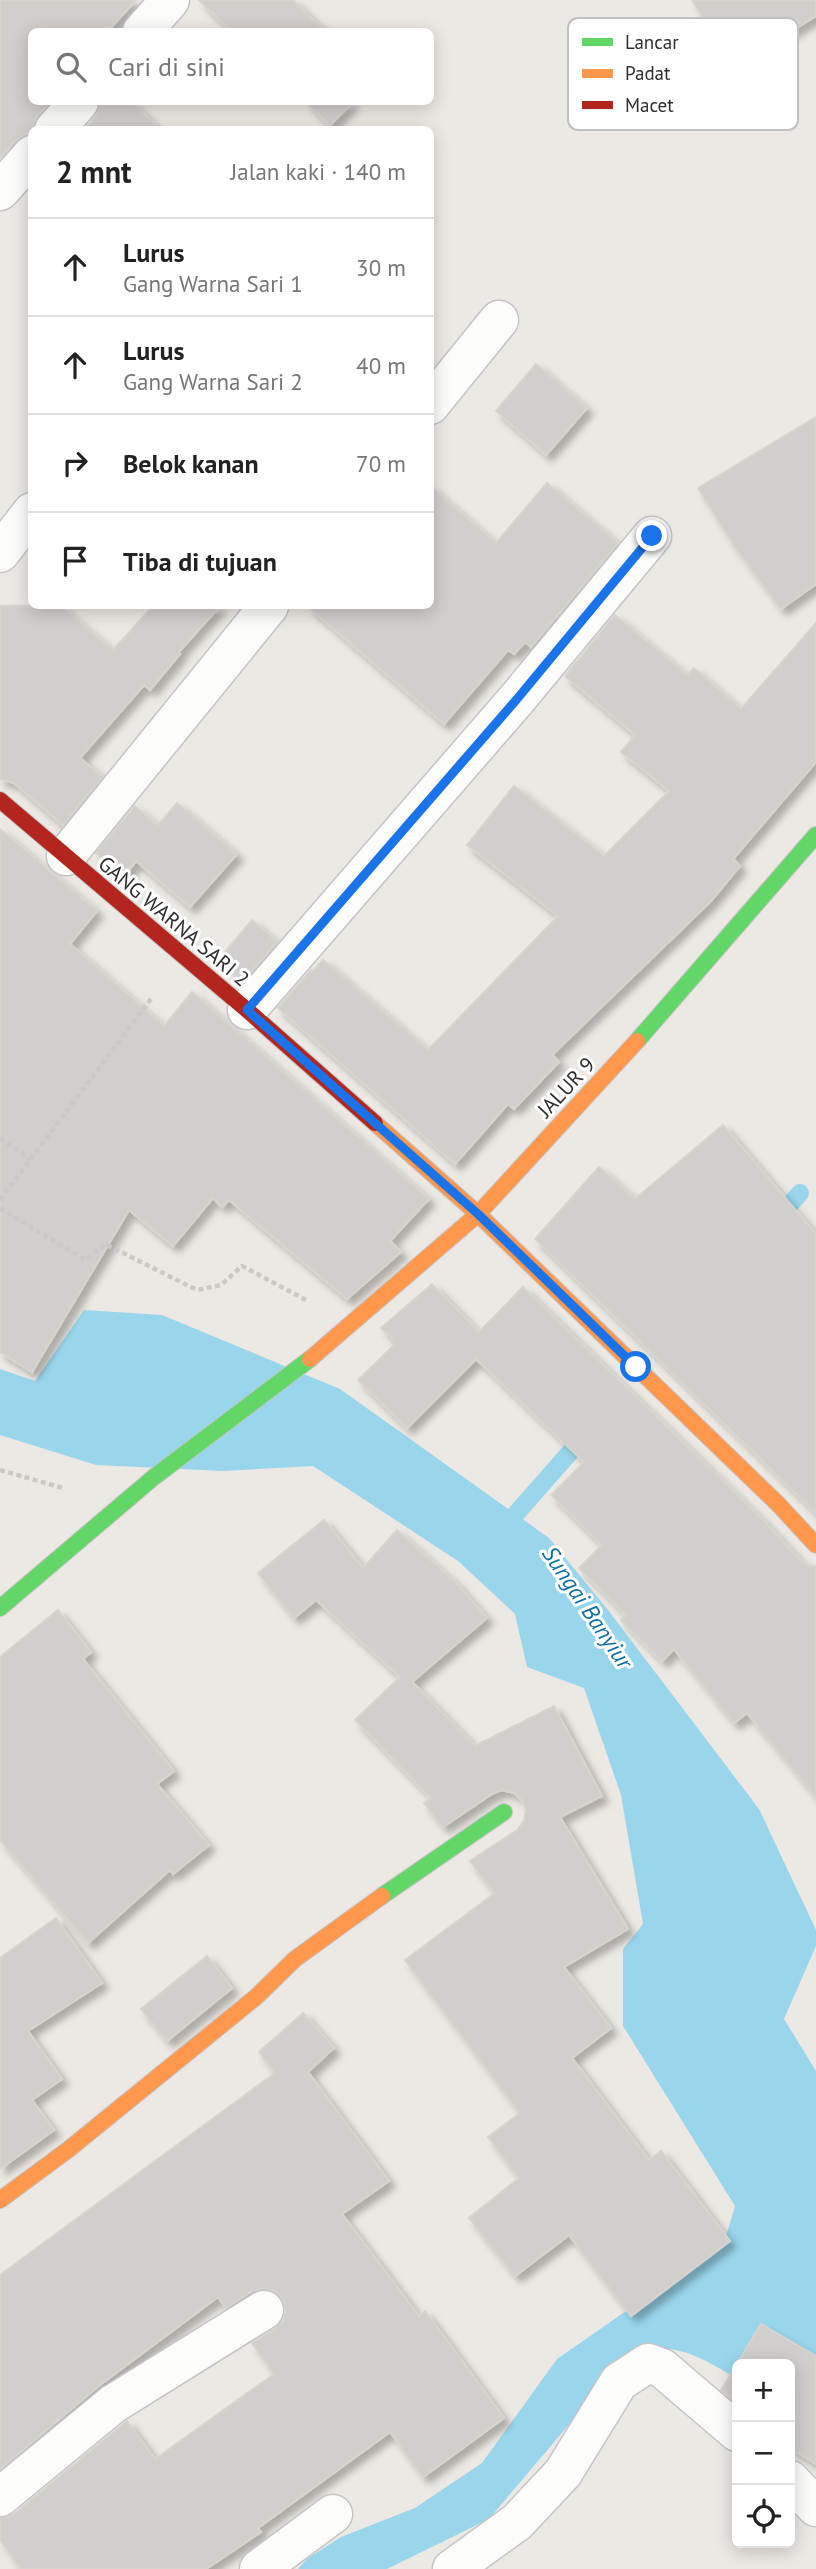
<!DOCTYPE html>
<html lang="id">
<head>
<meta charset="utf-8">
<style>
  body { margin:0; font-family:"PT Sans",sans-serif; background:#f2f2f2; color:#222 }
  .controls { position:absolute; right:21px; bottom:21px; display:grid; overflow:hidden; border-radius:10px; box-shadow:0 4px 18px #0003 }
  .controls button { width:63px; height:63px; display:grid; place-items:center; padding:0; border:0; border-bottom:2px solid #e0e0e0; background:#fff; color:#222; font:35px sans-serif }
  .stop { position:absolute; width:21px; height:21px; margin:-16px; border:5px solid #1a73e8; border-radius:50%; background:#fff }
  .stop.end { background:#1a73e8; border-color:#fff; box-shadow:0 2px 7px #0008 }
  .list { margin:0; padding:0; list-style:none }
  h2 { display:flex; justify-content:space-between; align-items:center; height:91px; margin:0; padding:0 28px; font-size:30px }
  h2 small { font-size:23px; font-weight:400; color:#767676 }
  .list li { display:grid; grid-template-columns:46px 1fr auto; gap:21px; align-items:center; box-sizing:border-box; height:98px; padding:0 28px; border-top:2px solid #e0e0e0 }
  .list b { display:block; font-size:26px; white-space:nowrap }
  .list p { margin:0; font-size:23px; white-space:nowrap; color:#767676 }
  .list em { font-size:23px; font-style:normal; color:#767676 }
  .icon { flex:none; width:38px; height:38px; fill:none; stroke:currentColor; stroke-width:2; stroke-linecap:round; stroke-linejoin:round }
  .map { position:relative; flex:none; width:816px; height:2569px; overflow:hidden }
  .search { position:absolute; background:#fff; box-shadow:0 4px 18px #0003; left:28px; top:28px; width:406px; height:77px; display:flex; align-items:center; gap:18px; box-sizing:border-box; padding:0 24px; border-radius:10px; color:#767676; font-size:26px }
  .panel { position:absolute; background:#fff; box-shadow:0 4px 18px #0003; left:28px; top:126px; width:406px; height:483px; border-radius:10px }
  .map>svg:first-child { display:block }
  .water { fill:#99d6ec }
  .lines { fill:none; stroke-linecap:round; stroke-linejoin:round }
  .stream { stroke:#99d6ec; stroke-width:18 }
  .building { fill:#d1cecb; stroke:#d7d4d0; stroke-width:2; filter:url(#shadow) }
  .street-casing { stroke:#c5c4c5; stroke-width:41 }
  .fast-casing { stroke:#c5c4c5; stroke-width:18 }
  .slow-casing { stroke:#c5c4c5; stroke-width:18 }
  .jam-casing { stroke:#c5c4c5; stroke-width:18 }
  .path { stroke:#c9c9c8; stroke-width:4.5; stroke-dasharray:5 3.5; stroke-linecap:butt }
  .street { stroke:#fcfcfb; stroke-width:38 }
  .fast { stroke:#63d668; stroke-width:16 }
  .slow { stroke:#ff974d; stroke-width:16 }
  .jam { stroke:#b3261e; stroke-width:16 }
  .route { stroke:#1a73e8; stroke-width:9 }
  .labels { text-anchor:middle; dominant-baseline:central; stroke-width:6; stroke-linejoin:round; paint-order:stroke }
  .street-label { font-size:21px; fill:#2e2e2e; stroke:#fff }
  .water-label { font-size:23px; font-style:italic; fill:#0d6fa3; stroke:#fff }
  .key { fill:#fff; stroke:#c0c0c0; stroke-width:2 }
  .key-label { font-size:19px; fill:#2e2e2e }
</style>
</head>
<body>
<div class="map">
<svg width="816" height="2569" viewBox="0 0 816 2569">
  <defs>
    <filter id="shadow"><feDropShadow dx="6" dy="6" stdDeviation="3.5" flood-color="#0004"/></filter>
  </defs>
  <rect width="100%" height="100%" fill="#ece8e4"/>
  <path class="water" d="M84,1310l78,5 178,74 209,149 59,72 151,199 57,121v16l-32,73 32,52v354l-26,-15v-46h-53v15c-38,-23 -59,-36 -105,-29l-143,169 -102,50h-89l10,-11 33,-21 74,-29 67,-45 75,-104 167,-116 11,-37 -112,-180v-77l20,-25 -22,-129 -37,-107 -57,-21 -12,-53 -57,-53 -145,-95 -90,5 -127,-6 -96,-30v-66l35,12z"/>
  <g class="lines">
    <path class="stream" d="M774,1222l26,-29
      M514,1516l72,-82"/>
  </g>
  <path class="building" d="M0,0h136l-29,32h-75v70h18l-13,14 -4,14 -17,10 -16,18z
    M199,0h94l33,32h-94z
    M692,0h124v16l-82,51z
    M100,102h32l29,28h-77l12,-14z
    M306,102h47l-23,23z
    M536,364l51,44 -41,47 -50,-44z
    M816,417v167l-35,25 -48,-65 -35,-56z
    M547,483l71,60 -87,104 -6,-5 -11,12 -6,-4 -64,74 -137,-118h123v-120l66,57z
    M0,606h61l52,44 40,-44h67l-42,47 2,1 -30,36 -6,-5 -64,73 22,19 -39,48 -49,-42 -14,-4z
    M615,615l72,60 7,-7 47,41 75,-86v139l-83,97 7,7 -29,35 -159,154 7,7 -45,47 -6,-5 -53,60 -177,-156 33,-38 2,1 10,-11 105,90 130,-134 -91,-71 47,-59 90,70 65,-65 -48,-39 14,-17 -70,-59z
    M177,803l60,51 -47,53 -54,-46 -12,16 -28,-24 39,-47 23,19z
    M0,829l97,82 -27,33 94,82 28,-34 237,207 -39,42 11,11 -54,47 -118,-99 -7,7 -9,-9 -40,48 -44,-36 -97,162 -32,-20z
    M252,920l25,22 -32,37 -25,-21z
    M723,1125l93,109v279l-281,-274 64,-72 36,32z
    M432,1284l47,48 44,-45 240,233 37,40 9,6h7v231l-69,-84 -13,10 -60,-74 -12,12 -41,-41 5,-5 -47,-47 23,-23 -51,-50 33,-33 -108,-103 -69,69 -49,-48 36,-35 -3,-3 3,-3 -13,-11z
    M324,1520l39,48 34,-38 59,53 31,35 -75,64 63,64 79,-40 48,90 -42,21 68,112 -64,38 47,61 -39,30 77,102 12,-9 69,90 -99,75 -62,-81 -54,41 -46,-58 50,-40 -31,-41 32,-24 -115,-153 90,-67 -25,-32 47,-31 7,-9 2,-11 -4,-10 -8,-7 -12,-3 -10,4 -49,33 -19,-24 7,-5 -76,-78 45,-43 -84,-77 -22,18 -36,-45z
    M58,1610l33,42 -8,7 91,112 -17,13 52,61 -36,29 -3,-4 -82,73 -88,-103v-183z
    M56,1918l46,65 -74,48 34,48 -30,21 22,30 -54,39v-211z
    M207,1956l25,32 -65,53 -26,-32z
    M303,2013l31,35 -26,24 81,109 -47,33 77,102 6,-5 79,107 -81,59 -33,-45 -132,96 3,4 -55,37h-185l-21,-29v-22l14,-4 113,-93 28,38 119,-85 -22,-31 24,-15 8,-8 2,-11 -4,-11 -7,-7 -11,-3 -12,3 -26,17 -8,-11 -118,88 -100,84v-194l275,-202 -16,-21z
    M761,2324l55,32v108l-26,-16v-84h-53v39l-16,-13z"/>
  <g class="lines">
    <g class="street-casing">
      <path id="street" d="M142,32l28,-32
        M54,130l25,-28
        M0,191l32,-36
        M430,405l69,-85
        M0,553l32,-41
        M66,856l203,-250
        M247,1010l270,-311 135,-163
        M790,2480l26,27
        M0,2497l113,-93 151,-94
        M259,2569l74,-55
        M452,2569l65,-47 46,-49 56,-91 29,-19 14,5 75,64"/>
    </g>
    <g class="fast-casing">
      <path id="fast" d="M637,1041l179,-206
        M0,1608l154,-131 156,-118
        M382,1896l122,-84"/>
    </g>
    <g class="slow-casing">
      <path id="slow" d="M375,1123l103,91 301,291 37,40
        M310,1359l168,-145 159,-173
        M0,2200l69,-51 187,-152 39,-38 87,-63"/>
    </g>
    <g class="jam-casing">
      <path id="jam" d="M0,800l247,210 128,113"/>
    </g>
    <path class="path" d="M0,1138l30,21
      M0,1200l153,-204
      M0,1208l85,52 20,-16 92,46 24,-5 21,-19 64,34
      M0,1470l63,18"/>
    <use href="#street" class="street"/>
    <use href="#fast" class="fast"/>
    <use href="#slow" class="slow"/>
    <use href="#jam" class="jam"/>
  </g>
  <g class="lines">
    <path class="route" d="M636,1367l-158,-153 -231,-204 270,-311 135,-163"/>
  </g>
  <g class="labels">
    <g class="street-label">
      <text transform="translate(174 921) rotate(40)">GANG WARNA SARI 2</text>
      <text transform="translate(566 1087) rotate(-47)">JALUR 9</text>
    </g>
    <g class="water-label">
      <text transform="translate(588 1607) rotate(56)">Sungai Banyiur</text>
    </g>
  </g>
  <rect x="568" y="18" width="230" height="112" rx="10" class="key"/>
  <rect x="582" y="38" width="31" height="8" fill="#63d668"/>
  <rect x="582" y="69" width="31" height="9" fill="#ff974d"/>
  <rect x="582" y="101" width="31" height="8" fill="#b3261e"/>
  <g class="key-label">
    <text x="625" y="49">Lancar</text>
    <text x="625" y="80">Padat</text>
    <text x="625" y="112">Macet</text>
  </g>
</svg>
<div class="controls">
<button>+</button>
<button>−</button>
<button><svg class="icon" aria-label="locate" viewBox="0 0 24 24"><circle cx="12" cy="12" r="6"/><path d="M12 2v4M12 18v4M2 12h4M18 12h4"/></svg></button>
</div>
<div class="stop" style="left:636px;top:1367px"></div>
<div class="stop end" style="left:652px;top:536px"></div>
<div class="search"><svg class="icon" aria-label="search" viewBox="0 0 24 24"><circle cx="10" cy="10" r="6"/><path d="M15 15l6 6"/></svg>Cari di sini</div>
<section class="panel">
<h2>2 mnt<small>Jalan kaki · 140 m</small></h2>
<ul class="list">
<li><svg class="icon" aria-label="ahead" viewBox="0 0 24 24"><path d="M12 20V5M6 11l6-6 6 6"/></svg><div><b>Lurus</b><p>Gang Warna Sari 1</p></div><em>30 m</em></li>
<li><svg class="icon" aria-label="ahead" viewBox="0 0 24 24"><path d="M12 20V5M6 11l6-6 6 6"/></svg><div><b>Lurus</b><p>Gang Warna Sari 2</p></div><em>40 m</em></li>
<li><svg class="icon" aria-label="right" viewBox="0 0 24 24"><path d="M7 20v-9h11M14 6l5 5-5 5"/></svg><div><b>Belok kanan</b></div><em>70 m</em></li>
<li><svg class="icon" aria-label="arrive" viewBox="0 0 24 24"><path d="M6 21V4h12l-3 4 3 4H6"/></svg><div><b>Tiba di tujuan</b></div></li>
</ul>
</section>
</div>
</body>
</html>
